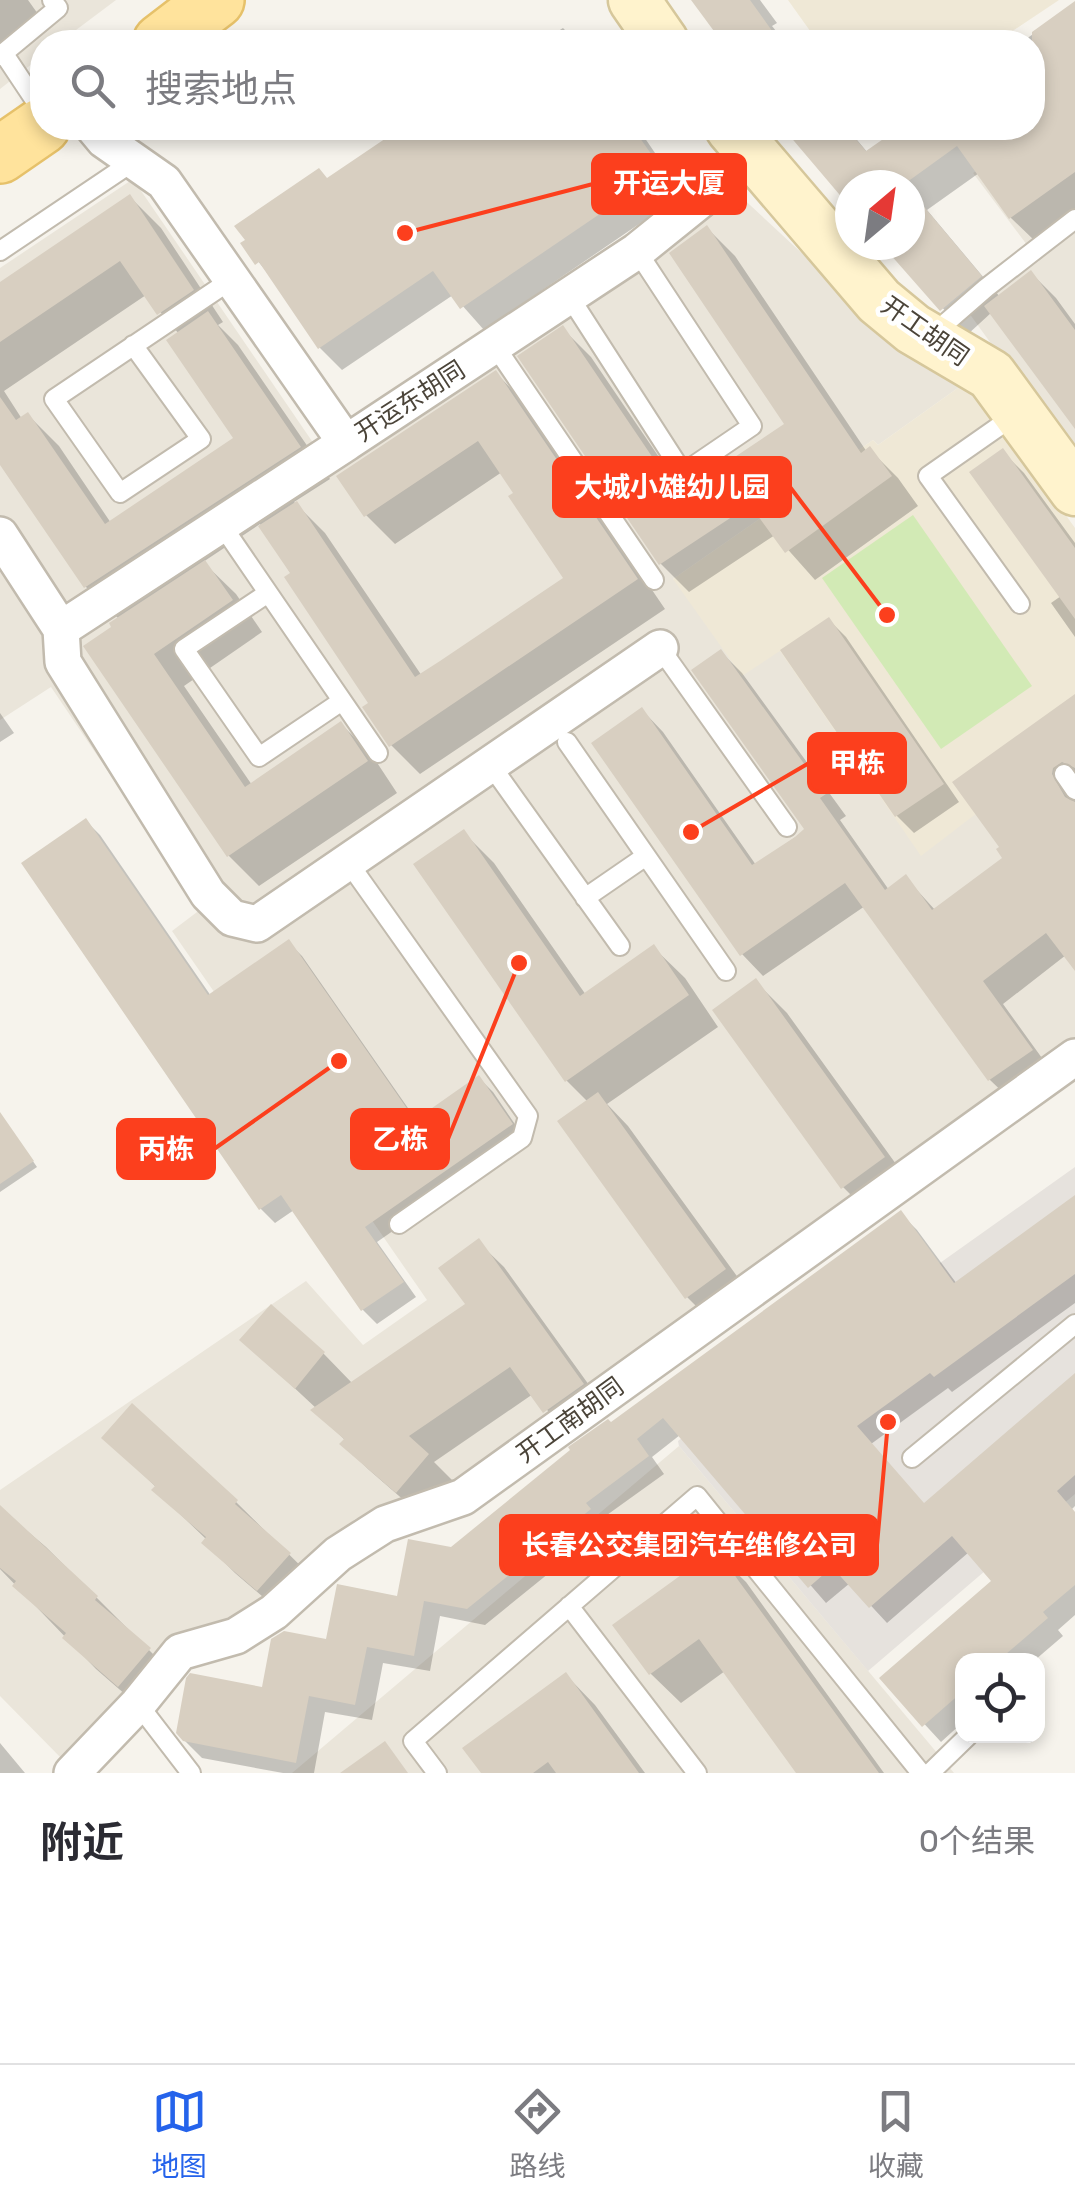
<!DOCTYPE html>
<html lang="zh">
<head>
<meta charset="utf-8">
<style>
  body { margin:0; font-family:Rubik,"Noto Sans SC",sans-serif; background:#f7f7f7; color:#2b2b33 }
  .controls { position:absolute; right:30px; bottom:30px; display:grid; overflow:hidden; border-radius:20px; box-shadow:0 5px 15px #0003 }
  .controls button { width:90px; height:90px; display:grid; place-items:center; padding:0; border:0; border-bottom:2px solid #e1e1e2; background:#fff; color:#2b2b33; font:50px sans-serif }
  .compass { position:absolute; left:835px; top:170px; width:90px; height:90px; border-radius:50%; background:#fff; box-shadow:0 5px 15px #0003; rotate:29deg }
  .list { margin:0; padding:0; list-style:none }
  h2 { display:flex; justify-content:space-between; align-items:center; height:130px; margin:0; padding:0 40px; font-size:42px }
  h2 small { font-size:32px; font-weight:400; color:#7c7c81 }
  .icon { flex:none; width:55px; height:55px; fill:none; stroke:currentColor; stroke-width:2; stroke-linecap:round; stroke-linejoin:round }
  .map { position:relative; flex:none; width:1075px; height:1773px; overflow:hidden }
  .search { position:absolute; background:#fff; box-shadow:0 5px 15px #0003; left:30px; right:30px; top:30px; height:110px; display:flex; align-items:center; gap:25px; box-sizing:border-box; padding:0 35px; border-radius:40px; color:#7c7c81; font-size:38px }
  .sheet { height:290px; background:#fff }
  nav { display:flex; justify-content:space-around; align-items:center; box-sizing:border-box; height:140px; border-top:2px solid #e1e1e2; background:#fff; font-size:28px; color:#7c7c81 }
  nav a { display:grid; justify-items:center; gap:5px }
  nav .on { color:#2563eb }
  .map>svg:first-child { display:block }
  .residential { fill:#eae5da }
  .industrial { fill:#e6e2dd }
  .education { fill:#efe8d6 }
  .green { fill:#d2eab5 }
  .shadow { fill:#0003; fill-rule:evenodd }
  .building { fill:#d8cfc1 }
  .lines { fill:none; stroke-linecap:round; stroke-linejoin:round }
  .lane-casing { stroke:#c2bbae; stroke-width:22 }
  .street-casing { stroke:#c2bbae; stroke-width:40 }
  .secondary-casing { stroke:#d6c79b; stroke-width:55 }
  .primary-casing { stroke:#e6c16a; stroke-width:60 }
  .lane { stroke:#fff; stroke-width:18 }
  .street { stroke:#fff; stroke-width:35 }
  .secondary { stroke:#fff3cd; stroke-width:50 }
  .primary { stroke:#ffe39c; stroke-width:55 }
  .labels { text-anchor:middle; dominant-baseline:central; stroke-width:9; stroke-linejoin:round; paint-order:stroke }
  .street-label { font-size:25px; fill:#4b4439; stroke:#fff }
  .leader { fill:none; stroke:#fc3f1d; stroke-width:4 }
  .callout-dot { fill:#fc3f1d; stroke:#fff; stroke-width:4 }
  .callout { fill:#fc3f1d; stroke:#fc3f1d; stroke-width:4 }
  .callout-label { font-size:28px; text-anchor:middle; font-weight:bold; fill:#fff }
</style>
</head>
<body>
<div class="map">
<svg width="1075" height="1773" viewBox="0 0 1075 1773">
  <rect width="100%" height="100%" fill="#f6f3ec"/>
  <path class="residential" d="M0,0h116l-56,42h-18v14l-42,33z
    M1075,103v357l-106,-147 70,-52 -66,-88z
    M133,179l198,290 405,-277 156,145 77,43 -91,65 -5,-5 -200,139 107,71 259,115 36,-12v287l-618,443 -102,36 -100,92 -192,149 -63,-64v-206l306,-209 57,64 64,-45 -255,-369 29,-22 -150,-222 -51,33v-452z
    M679,1446l275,327h-662z"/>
  <path class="industrial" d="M1075,1167v327l-207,177 -189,-225 -1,-5 51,-41 180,-115z"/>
  <path class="education" d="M788,0h271l-63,42h-178z
    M969,380l106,148v225l-29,22 -8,-9 -117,90 -141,-205 -38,25 -69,-97 200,-139 5,5z"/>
  <path class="green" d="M913,515l119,171 -91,63 -119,-171z"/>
  <path class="shadow" d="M0,0h28l20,28 -48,33z
    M694,0h66l17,23 -5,3 13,16h-61z
    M1075,4v211l-39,27 -25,-24 -32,-45 -52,37 73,87 31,-24 25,25 19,26v101l-83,-113 -25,23 -81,-90h24v-60h-60v17l-64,-74h61l21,25 36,-25h128v-86h-10z
    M563,28l14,14h-36z
    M406,128h232l45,66 -199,136 -31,-35 -111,75 -22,-22 -42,-62 -34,-42z
    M130,197l31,31 62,94 -5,3 20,20 92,134 -36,23 31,31 97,143 144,-97 -64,-107 -107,72 -29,-29 130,-142 28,29 141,207 -245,165 -29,-29 -20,-42 -111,-179 -57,38 33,32 26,38 -78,54 68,99 89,-61 31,31 25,38 -138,93 -30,-30 -115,-228 5,-9 -33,-32 -86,-126v-176zM146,295l33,39 57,104 -125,85 -52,-77 -31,-31 -6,4 -18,-28z
    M707,228l28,28 132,196 3,-2 28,28 20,28 -103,74 -40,-45 -86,57 -28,-28 -141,-208 43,-27 28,28 93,137 103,-70z
    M1003,452l21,21 51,70v94l-24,-34 10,-7z
    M829,620l17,17 113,165 -45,31 -17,-17z
    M721,652l21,21 104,143 -6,4 49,70 17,-12 30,33 69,-53 70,-161v270l-9,-12 -63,49 49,68 -40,29 -22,-21 -125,-174 -102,70 -21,-22 -100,-244 21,22 93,133 51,-36z
    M0,713l14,20 -14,9z
    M86,821l14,14 111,161 77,-54 14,14 115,165 62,-43 14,14 32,47 -148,103 39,55 -39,27 -14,-14 -69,-100 -19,13 -14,-14 -237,-345z
    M463,832l31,31 92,132 68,-47 31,30 33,49 -111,77 21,22 127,175 -37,27 -31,-31 -99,-195 -22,-22z
    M756,982l31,31 127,176 -40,29 -31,-31z
    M0,1114l37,53 -37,25z
    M1075,1198v105l-123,89 -4,-4 -77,56 54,62 150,-130v130l-3,3 3,4v102l-17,15 5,6 -28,24h-73v63l-21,19 -59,-64 113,-97 -26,-29 -82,71 -37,-40 -24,20 -146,-168 -28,22 12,17 -64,46 6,7 -121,98 -45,-9 -10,55 -47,-8 -11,57 -47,-8 -11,61h-31l-81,-15 -18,-18 80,-50 64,-48 71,-44 52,-48 160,-125 289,-212 17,17 40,54z
    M478,1242l26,25 103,143 -36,27 -38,-43 -99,68 19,19 -31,35 -54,-47 -25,-25 3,-3 -32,-31 3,-1 -74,-69 80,13 30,31 115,-79z
    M105,1438l131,64 84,83 -30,35 -55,-47 -31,-31 3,-2 -52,-50 2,-2z
    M0,1508l46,39 134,134 -30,35 -54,-47 -96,-100z
    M716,1553l30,29 138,191h-85l-74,-102 -44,32 -30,-29 -35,-49z
    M566,1675l29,30 50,68h-161z
    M0,1743l25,30h-25z"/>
  <path class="building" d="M691,0h59l30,42h-58z
    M1075,1v171l-66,47 -52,-73 -54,39h-53v22l-67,-79h63l20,23 33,-23h133v-96z
    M401,128h232l30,43 -203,138 -27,-38 -115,78 -59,-87 -4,3 -15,-22 5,-3 -11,-14 85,-58 8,10z
    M910,190l72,86 -42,35 -58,-66h28z
    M130,194l64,96 -37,25 -37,-54 -120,81v-60z
    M707,225l154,228 9,-7 22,30 -107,77 -35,-48 -91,60 -142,-209 46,-31 115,170 106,-71 -115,-171z
    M1031,270l44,60v99l-91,-123z
    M208,311l93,136 -217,141 -84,-123v-68l16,23 12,-8 77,112 128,-86 -67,-98z
    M496,370l142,209 -249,168 -27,-40 6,-4 -84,-126 6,-4 -32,-47 39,-25 118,176 25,-16 123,-83 -55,-82 5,-3 -35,-52 -114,76 -28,-41z
    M1003,448l72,100v71l-106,-147z
    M205,560l28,40 -79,54 91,133 96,-66 27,40 -141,96 -144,-211 28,-19 -2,-4z
    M829,617l115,167 -49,33 -115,-167z
    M721,649l105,145 -6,4 65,92 21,-16 26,36 70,-52 -6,-9 3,-2 -47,-65 123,-88v74l-13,-6 -9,6 -1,6 13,23 10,5v169l-29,-38 -63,48 50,69 -45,31 -143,-198 -105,73 -149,-213 51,-36 110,158 43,-28 9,-8 -113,-159z
    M86,818l122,177 81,-56 126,181 64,-45 34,49 -148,103 39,55 -43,29 -80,-116 -22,15 -238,-347z
    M464,829l116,167 74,-52 35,51 -124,87 -152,-218z
    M756,978l129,179 -44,32 -129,-179z
    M598,1092l128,177 -41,30 -128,-178z
    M0,1112l34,49 -34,23z
    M1075,1195v79l-141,103 -4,-4 -73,53 67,77 151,-130v102l-18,16 18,21v73l-32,27 5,6 -49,42h-37v32l-40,35 -43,-49 112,-97 -39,-45 -83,72 -37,-41 -24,21 -145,-170 -26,21 12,17 -63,47 5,6 -124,100 -43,-8 -10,55 -47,-9 -12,58 -46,-9 -13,67 -113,-22 -7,-8 10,-55 4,-5 72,14 9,-48 13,-8 42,8 11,-55 60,12 11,-57 43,8 119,-97 -2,-3 40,-28 3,3 290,-212 53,73z
    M479,1238l105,146 -41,29 -33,-46 -101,69 20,18 -33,39 -57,-49 5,-5 -34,-29 155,-106 -27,-36z
    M271,1304l54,48 -30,37 -56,-49z
    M132,1403l106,97 -3,4 56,49 -34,38 -56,-48 5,-6 -55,-47 4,-4 -54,-48z
    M0,1505l98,91 -3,4 56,48 -33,39 -56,-49 4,-5 -54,-47 4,-5 -16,-13z
    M717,1549l21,31 141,193h-83l-97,-134 -50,36 -37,-50z
    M566,1672l73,101h-83l-8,-11 -15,11h-52l-19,-25z
    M385,1741l23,32h-68z"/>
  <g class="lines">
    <g class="lane-casing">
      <path id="lane" d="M4,54l38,57
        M0,56l58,-48 -6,-8
        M0,251l134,-90
        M569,296l114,177 69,-47 -115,-175
        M933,334l53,-46 89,-69
        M133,345l68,94 -81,54 -66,-94 177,-119
        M495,346l159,234
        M1018,413l-90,63 92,128
        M221,524l157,229
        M268,593l-84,56 75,108 83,-56
        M660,648l127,179
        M567,742l159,229
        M490,764l130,182
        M1064,774l11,16
        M348,862l180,254 -6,22 -123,86
        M585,898l61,-42
        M912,1458l163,-134
        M569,1606l128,167
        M138,1704l53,69
        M437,1773l-24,-32 284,-245 224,277
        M930,1773l38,-37"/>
    </g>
    <g class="street-casing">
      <path id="street" d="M94,128l10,12 60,42 182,261 291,-192 118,-95
        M0,535l61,94 2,33 145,232 24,24 25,6 403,-276
        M61,629l285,-186
        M72,1773l66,-69 42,-52 56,-16 38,-24 64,-58 47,-30 78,-27 612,-440"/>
    </g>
    <g class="secondary-casing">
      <path id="secondary" d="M634,0l29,42
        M731,128l148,173 34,28 78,46 84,115"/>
    </g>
    <g class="primary-casing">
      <path id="primary" d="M161,42l55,-42
        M0,155l42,-29"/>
    </g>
    <use href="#lane" class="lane"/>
    <use href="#street" class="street"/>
    <use href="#secondary" class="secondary"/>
    <use href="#primary" class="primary"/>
  </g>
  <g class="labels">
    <g class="street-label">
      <text transform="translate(925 331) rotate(35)">开工胡同</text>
      <text transform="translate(410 401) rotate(-33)">开运东胡同</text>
      <text transform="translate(570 1420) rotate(-36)">开工南胡同</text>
    </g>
  </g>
  <path class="leader" d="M405 233L593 184M887 615L790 487M691 832L809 763M519 963L448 1139M339 1061L214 1149M888 1422L877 1545"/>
  <g class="callout-dot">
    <circle cx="405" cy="233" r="10"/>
    <circle cx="887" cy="615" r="10"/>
    <circle cx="691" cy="832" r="10"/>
    <circle cx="519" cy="963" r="10"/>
    <circle cx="339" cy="1061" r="10"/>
    <circle cx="888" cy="1422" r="10"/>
  </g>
  <g class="callout">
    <rect x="593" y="155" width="152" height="58" rx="10"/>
    <rect x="554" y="458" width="236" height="58" rx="10"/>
    <rect x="809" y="734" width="96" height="58" rx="10"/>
    <rect x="352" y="1110" width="96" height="58" rx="10"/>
    <rect x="118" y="1120" width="96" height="58" rx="10"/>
    <rect x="501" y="1516" width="376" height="58" rx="10"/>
  </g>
  <g class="callout-label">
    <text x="669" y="193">开运大厦</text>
    <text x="672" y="497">大城小雄幼儿园</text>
    <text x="857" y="773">甲栋</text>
    <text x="400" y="1149">乙栋</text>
    <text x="166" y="1159">丙栋</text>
    <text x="689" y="1555">长春公交集团汽车维修公司</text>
  </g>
</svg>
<div class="controls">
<button><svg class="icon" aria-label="locate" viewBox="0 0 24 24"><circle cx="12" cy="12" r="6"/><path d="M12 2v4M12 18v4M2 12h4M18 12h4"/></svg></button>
</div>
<svg class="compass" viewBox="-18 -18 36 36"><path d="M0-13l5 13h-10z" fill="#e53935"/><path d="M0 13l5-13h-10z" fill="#7c7c81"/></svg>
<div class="search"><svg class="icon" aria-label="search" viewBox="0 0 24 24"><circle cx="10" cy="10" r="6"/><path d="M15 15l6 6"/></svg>搜索地点</div>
</div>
<section class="sheet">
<h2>附近<small>0个结果</small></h2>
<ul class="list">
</ul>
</section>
<nav>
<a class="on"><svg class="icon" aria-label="map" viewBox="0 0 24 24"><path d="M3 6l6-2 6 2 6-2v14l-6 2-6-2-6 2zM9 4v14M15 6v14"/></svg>地图</a>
<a><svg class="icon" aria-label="directions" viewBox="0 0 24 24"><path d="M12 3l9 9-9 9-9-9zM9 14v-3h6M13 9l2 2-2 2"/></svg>路线</a>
<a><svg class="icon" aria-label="saved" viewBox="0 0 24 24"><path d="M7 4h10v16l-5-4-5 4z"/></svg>收藏</a>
</nav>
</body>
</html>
